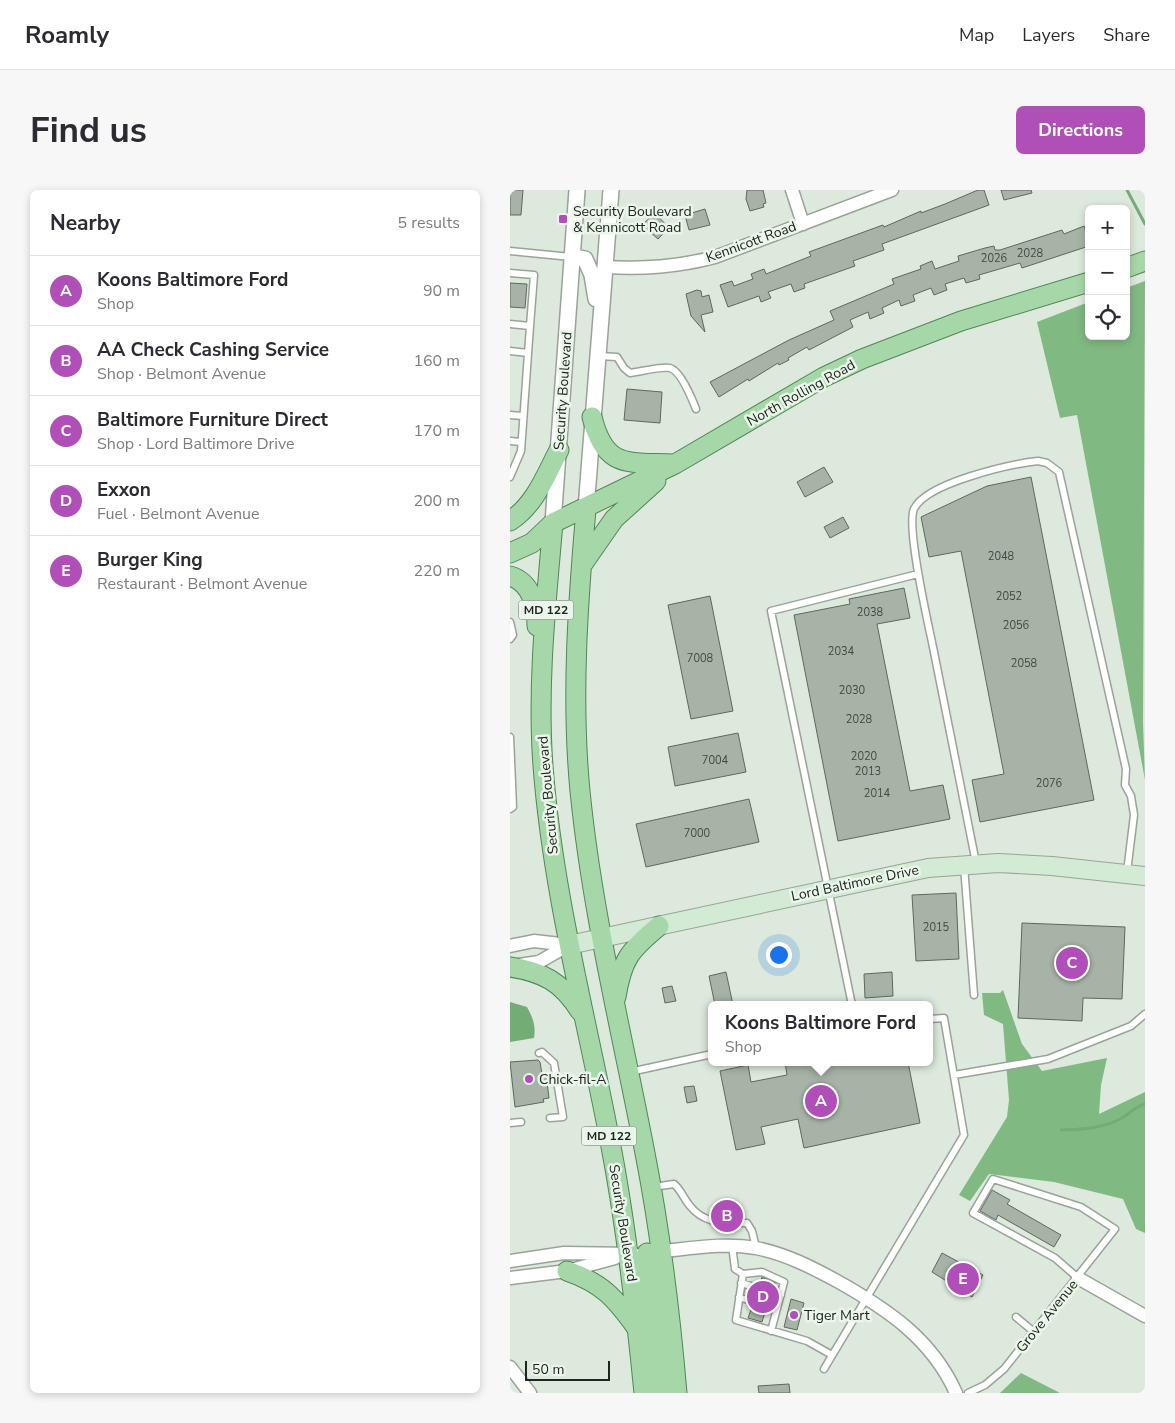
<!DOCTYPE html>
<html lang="en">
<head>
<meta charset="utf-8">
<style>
  body { margin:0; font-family:"Nunito Sans",sans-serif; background:#f7f7f7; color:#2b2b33 }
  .controls { position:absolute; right:15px; top:15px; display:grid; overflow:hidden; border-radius:8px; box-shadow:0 2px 8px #0003 }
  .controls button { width:45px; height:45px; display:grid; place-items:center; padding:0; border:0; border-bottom:1px solid #e1e1e2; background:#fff; color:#2b2b33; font:25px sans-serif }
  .scale { position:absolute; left:15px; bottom:12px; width:85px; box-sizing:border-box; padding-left:5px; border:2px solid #202420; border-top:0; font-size:14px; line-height:18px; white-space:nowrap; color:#202420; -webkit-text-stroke:4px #e9f6e9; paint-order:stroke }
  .you { position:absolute; left:268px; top:764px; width:18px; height:18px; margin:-12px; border:4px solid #fff; border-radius:50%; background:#1a73e8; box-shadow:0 0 0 8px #1a73e833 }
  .badge { display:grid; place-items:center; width:32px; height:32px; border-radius:50%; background:#b04fb7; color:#fff; font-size:16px; font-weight:700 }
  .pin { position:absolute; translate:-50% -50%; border:2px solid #fff; box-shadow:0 1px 5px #0006 }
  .popup { position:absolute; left:198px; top:811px; width:225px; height:65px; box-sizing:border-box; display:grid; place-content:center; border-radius:8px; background:#fff; filter:drop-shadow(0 1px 4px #0005); font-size:16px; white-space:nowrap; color:#7c7c81 }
  .popup b { font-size:19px; color:#2b2b33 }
  .popup::after { content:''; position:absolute; left:50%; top:100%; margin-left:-10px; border:10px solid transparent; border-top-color:#fff }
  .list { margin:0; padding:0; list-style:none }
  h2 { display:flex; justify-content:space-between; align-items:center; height:65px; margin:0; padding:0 20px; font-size:21px }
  h2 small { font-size:16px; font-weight:400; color:#7c7c81 }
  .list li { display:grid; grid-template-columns:32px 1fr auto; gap:15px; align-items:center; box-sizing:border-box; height:70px; padding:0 20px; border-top:1px solid #e1e1e2 }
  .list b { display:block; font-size:19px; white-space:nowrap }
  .list p { margin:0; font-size:16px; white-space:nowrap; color:#7c7c81 }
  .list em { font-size:16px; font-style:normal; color:#7c7c81 }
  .icon { flex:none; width:28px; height:28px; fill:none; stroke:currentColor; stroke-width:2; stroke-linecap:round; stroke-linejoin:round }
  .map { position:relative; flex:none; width:635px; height:1203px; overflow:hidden; border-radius:8px }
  header { display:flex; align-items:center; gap:30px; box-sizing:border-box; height:70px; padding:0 25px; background:#fff; border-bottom:1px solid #e1e1e2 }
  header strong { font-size:24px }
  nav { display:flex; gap:28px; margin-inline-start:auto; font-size:18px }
  .intro { display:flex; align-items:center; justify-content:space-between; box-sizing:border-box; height:120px; padding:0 30px }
  h1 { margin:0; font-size:35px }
  .button { padding:12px 22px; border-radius:8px; background:#b04fb7; color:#fff; font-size:18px; font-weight:700 }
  main { display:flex; gap:30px; padding:0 30px }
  aside { flex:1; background:#fff; border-radius:8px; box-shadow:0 2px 8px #0003 }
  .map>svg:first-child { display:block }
  .forest { fill:#81b982 }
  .water { fill:#74ac76 }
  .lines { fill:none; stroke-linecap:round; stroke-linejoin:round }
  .stream { stroke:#74ac76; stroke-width:3 }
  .building { fill:#a7b3a7; stroke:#5d695d }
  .service-casing { stroke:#98a498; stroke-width:9 }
  .minor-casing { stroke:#98a498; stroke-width:15 }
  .tertiary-casing { stroke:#98a498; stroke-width:18 }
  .secondary-casing { stroke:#98a498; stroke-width:20 }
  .primary-casing { stroke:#518753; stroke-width:21 }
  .service { stroke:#fff; stroke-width:6 }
  .minor { stroke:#fff; stroke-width:12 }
  .tertiary { stroke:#fff; stroke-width:15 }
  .secondary { stroke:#d3ebd4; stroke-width:18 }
  .primary { stroke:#a6d7a9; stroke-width:19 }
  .poi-dot { fill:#b04fb7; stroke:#e9f6e9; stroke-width:2 }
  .labels { text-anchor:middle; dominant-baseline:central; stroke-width:5; stroke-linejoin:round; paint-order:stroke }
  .number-label { font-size:11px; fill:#424842 }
  .shield { fill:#e9f6e9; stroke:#5c635c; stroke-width:1 }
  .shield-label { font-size:12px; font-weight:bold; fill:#202420 }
  .poi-label { font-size:14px; fill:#202420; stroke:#e9f6e9; text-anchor:start }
  .street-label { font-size:14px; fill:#202420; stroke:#e9f6e9 }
</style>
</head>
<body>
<header>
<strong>Roamly</strong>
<nav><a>Map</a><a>Layers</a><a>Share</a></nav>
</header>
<div class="intro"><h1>Find us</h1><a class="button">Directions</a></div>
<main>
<aside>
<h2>Nearby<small>5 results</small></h2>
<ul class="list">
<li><span class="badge">A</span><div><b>Koons Baltimore Ford</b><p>Shop</p></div><em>90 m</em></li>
<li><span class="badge">B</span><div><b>AA Check Cashing Service</b><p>Shop · Belmont Avenue</p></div><em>160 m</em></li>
<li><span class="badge">C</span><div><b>Baltimore Furniture Direct</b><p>Shop · Lord Baltimore Drive</p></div><em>170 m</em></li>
<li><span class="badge">D</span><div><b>Exxon</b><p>Fuel · Belmont Avenue</p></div><em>200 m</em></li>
<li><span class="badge">E</span><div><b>Burger King</b><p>Restaurant · Belmont Avenue</p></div><em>220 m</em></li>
</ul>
</aside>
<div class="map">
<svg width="635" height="1203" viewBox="0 0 635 1203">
  <rect width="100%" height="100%" fill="#dce9dc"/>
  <path class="forest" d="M635,91l-2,442 2,57 -68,-365 -17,3 -23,-96 52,-20v34h37v-48z
    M493,800l19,54 20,27 65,-13 -6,27 -2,29 46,-22v141l-9,-4 -13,-30 -69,-17 -65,-8 -19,27 -11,-6 48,-78 2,-17 -6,-76 -19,-9 -2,-22h18z
    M511,1183l39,20h-60z"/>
  <path class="water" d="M0,812l17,5c6,11 9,19 7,31l-24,4z"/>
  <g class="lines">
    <path class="stream" d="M617,0l18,34
      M551,940c22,-1 41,-1 61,-12 8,-5 13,-11 23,-14"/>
  </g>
  <path class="building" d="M0,0h13l-2,25h-11z
    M237,0h16l3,13 -3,1 1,3 -14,4 -4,-12z
    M468,0h6l5,15 -107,39 2,6 -31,11 2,5 -51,18 1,4 -11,4 -3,-8 -23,8 3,6 -10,4 -2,-6 -31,11 -8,-22 12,-4 2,5 19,-7 -2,-5 13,-5 2,5 45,-18 -2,-4 74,-27 1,2 37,-16v2l24,-9z
    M491,0h30l1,3 -28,7z
    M195,19l5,16 -21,5 -4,-15z
    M145,23l14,15 -11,11 -16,-14z
    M574,36l2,5 3,-1v16l-67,22 -2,-5 -41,12 1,4 -14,4 -2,-5 -19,6 2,6 -13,5 -3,-7 -18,7 2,6 -14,5 -2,-6 -17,8 2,5 -14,6 -2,-7 -18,8 3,7 -44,23 -2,-3 -19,11 1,2 -10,5 -1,-2 -29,18 -1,-2 -29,18 -9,-15 79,-42 45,-20 -4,-9 64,-27 -2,-5 29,-10 -1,-3 12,-5 3,8 24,-8 -1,-5 27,-8 9,-2 1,4h5l62,-20 2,4z
    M0,93l17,1 -2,24 -15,-1z
    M187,100l4,1 1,6 7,-2 4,17 -12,3 4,17 -14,-16 -5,-22z
    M117,199l35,3 -2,31 -36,-3z
    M314,277l9,15 -28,15 -8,-15z
    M521,287l63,323 -114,22 -8,-42 32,-6 -43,-223 -32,6 -8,-40 66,-31z
    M333,327l6,11 -19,10 -6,-11z
    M394,398l6,30 -33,6 33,167 33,-6 7,34 -112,22 -44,-226 56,-11 -1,-5z
    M200,406l23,115 -42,8 -23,-114z
    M228,543l8,39 -71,14 -7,-39z
    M239,609l10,43 -113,25 -10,-43z
    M446,703l3,66 -43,2 -4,-66z
    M512,733l103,4 -3,72 -39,-1 -1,23 -64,-3z
    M216,782l7,33h-18l-6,-29z
    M382,782l1,24 -28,2 -1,-24z
    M162,796l4,15 -11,2 -3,-15z
    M28,870l2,2 2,12h4l3,24 -6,1 1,3 -29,5 -5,-45z
    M275,872h123l12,61 -116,25 -6,-29 -37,8 4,17 -29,6 -16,-79 28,-6 3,17 36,-7z
    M184,896l3,15 -10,2 -3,-16z
    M482,1000l18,10 -3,4 54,31 -7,12 -56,-32 -2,5 -16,-9z
    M225,1017v11l-17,-2 -1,-8z
    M432,1063l41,22 -11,22 -40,-25z
    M252,1087l13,6 -1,4 -7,3 3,7 -1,5 -7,4 3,6 -3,10 -14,-4 4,-11 7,-4 -4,-6 2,-4 6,-3 -3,-7z
    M281,1109l13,4 -7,27 -13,-3z
    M279,1194l1,9h-31l-1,-7z"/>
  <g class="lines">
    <g class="service-casing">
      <path id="service" d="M0,61l61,6
        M0,83l24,2 -4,51
        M0,134l20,2 -9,125 -11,26
        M0,161l18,2
        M89,166l18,1 7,11 6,5c9,-1 32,-7 40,-5 11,3 22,31 26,41
        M0,225l13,1
        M0,251l11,1
        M0,432l3,13 -3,4
        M0,547l3,70 -3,2
        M466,673c-15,-72 -29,-144 -43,-216 -5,-24 -27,-120 -19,-138 12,-26 96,-45 124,-48l9,2 12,9 67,297 -1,16 6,11 3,19 -7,57
        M454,676l10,129
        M342,815l-81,-394 147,-37
        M29,863l3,-1 12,11 9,54 -13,1
        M120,882l82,-18
        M444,885l94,-16 83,-33 14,-12
        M0,933l11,-1
        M143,997l21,-3c8,7 9,14 16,22 15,19 35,16 57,17l5,8 4,17
        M222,1055l3,24 8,5 -7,46 71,21 25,14
        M233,1084l19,-2 22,10 -13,49
        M231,1093l17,5
        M262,1102l9,3
        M229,1107l15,5
        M257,1117l10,2
        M506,1127l18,15
        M314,1179l140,-234 -20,-117 -14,1
        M458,1203l17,-8 19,-16 111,-140 -34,-22 -88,-28 -20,34 82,45 23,20"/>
    </g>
    <g class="minor-casing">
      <path id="minor" d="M282,0l11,34
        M95,77c39,2 72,0 110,-10l177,-67
        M0,756l24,-5 35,4
        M9,775l20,-3 30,-17
        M144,1062c34,-3 68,-10 102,-4 30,6 55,19 81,33 50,28 95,58 119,112
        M0,1071l54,-8 70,1
        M0,1088l57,-7 48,-13
        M568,1088l67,38
        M0,1177l20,26"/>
    </g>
    <g class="tertiary-casing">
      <path id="tertiary" d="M64,67l11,2 7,16 4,24
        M76,319l25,-319
        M43,333l24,-333"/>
    </g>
    <g class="secondary-casing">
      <path id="secondary" d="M59,755l359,-77 70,-5 54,3 93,10"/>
    </g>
    <g class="primary-casing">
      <path id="primary" d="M616,78l19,-7
        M82,227c13,52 35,45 81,47
        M76,319c-8,93 -15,188 -6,282 12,121 41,238 64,357 16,81 26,163 33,245
        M0,331c25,-16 36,-46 49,-71
        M43,333c-7,81 -16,162 -10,243 10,131 45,257 69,386 15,80 24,160 32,241
        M0,363l22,-10 21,-20 122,-59 149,-87 38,-18 99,-38 128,-39
        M72,375l32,-46 42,-38
        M0,386c21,6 27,30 27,50
        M0,777c33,5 52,15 70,44
        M106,807c6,-38 14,-47 43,-71
        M137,1063l14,140
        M57,1081c35,12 48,27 69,56"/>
    </g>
    <use href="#service" class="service"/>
    <use href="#minor" class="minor"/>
    <use href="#tertiary" class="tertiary"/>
    <use href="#secondary" class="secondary"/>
    <use href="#primary" class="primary"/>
  </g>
  <g class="poi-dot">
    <rect x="48" y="24" width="10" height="10" rx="2.5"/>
    <circle cx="19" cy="889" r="5"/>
    <circle cx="284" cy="1125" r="5"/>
  </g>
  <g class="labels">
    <g class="number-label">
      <text x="520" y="63">2028</text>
      <text x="484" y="68">2026</text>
      <text x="491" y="366">2048</text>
      <text x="499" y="406">2052</text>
      <text x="360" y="422">2038</text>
      <text x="506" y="435">2056</text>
      <text x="331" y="461">2034</text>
      <text x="190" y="468">7008</text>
      <text x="514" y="473">2058</text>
      <text x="342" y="500">2030</text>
      <text x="349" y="529">2028</text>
      <text x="354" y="566">2020</text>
      <text x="205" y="570">7004</text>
      <text x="358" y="581">2013</text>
      <text x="539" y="593">2076</text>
      <text x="367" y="603">2014</text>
      <text x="187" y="643">7000</text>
      <text x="426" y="737">2015</text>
    </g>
    <g class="shield">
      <rect x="8.5" y="410.5" width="55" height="19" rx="4"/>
      <rect x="71.5" y="936.5" width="55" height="19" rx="4"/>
    </g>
    <g class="shield-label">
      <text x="36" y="420">MD 122</text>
      <text x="99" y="946">MD 122</text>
    </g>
    <g class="poi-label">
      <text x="63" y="21">Security Boulevard<tspan x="63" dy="16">&amp; Kennicott Road</tspan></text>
      <text x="29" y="889">Chick-fil-A</text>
      <text x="294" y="1125">Tiger Mart</text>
    </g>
    <g class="street-label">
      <text transform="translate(241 52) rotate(-20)">Kennicott Road</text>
      <text transform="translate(53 201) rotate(-86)">Security Boulevard</text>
      <text transform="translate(291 203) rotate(-29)">North Rolling Road</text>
      <text transform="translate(38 605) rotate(-95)">Security Boulevard</text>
      <text transform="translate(345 693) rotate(-12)">Lord Baltimore Drive</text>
      <text transform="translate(113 1033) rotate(81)">Security Boulevard</text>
      <text transform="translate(537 1126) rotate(-51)">Grove Avenue</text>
    </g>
  </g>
</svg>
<div class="controls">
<button>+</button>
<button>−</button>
<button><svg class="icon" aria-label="locate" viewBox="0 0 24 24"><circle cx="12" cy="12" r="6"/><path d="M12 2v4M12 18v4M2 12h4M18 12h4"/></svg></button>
</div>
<div class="scale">50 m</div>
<div class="you"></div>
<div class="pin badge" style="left:311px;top:911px">A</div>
<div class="popup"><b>Koons Baltimore Ford</b>Shop</div>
<div class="pin badge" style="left:217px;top:1026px">B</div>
<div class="pin badge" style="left:562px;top:773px">C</div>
<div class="pin badge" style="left:253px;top:1107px">D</div>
<div class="pin badge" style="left:453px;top:1089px">E</div>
</div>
</main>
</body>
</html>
